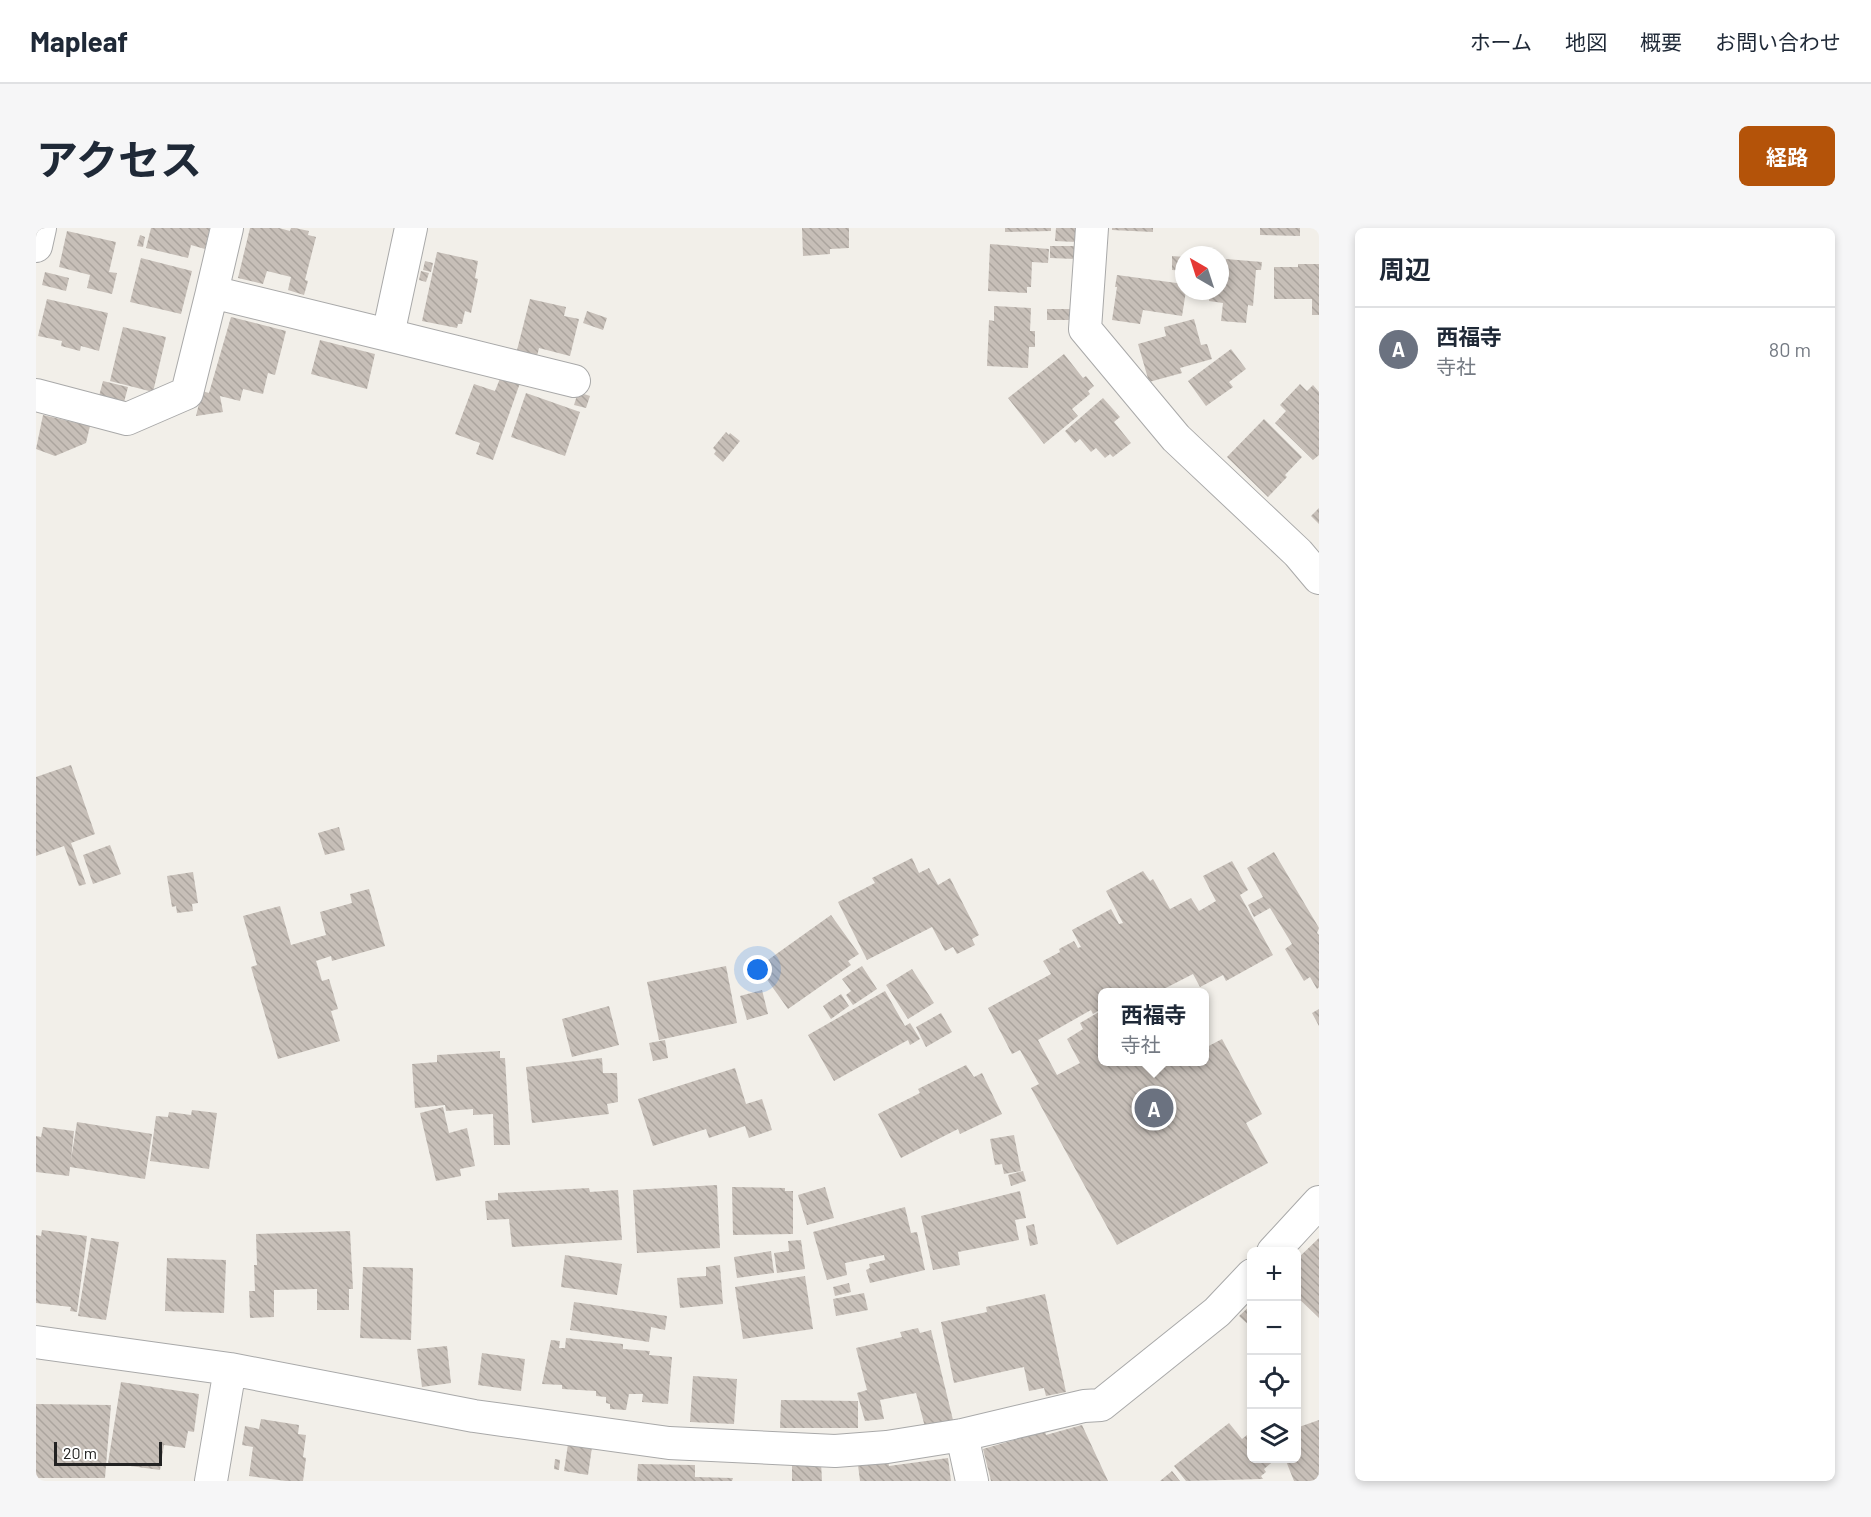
<!DOCTYPE html>
<html lang="ja">
<head>
<meta charset="utf-8">
<style>
  body { margin:0; font-family:Barlow,"Noto Sans JP",sans-serif; background:#f6f6f7; color:#1f2937 }
  .controls { position:absolute; right:18px; bottom:18px; display:grid; overflow:hidden; border-radius:9px; box-shadow:0 3px 9px #0003 }
  .controls button { width:54px; height:54px; display:grid; place-items:center; padding:0; border:0; border-bottom:2px solid #e0e1e3; background:#fff; color:#1f2937; font:30px sans-serif }
  .compass { position:absolute; left:1139px; top:18px; width:54px; height:54px; border-radius:50%; background:#fff; box-shadow:0 3px 9px #0003; rotate:321deg }
  .scale { position:absolute; left:18px; bottom:15px; width:108px; box-sizing:border-box; padding-left:6px; border:3px solid #222; border-top:0; font-size:16px; line-height:21px; white-space:nowrap; color:#222; -webkit-text-stroke:4px #fff; paint-order:stroke }
  .you { position:absolute; left:722px; top:742px; width:21px; height:21px; margin:-15px; border:4px solid #fff; border-radius:50%; background:#1a73e8; box-shadow:0 0 0 9px #1a73e833 }
  .badge { display:grid; place-items:center; width:39px; height:39px; border-radius:50%; background:#b45309; color:#fff; font-size:20px; font-weight:700 }
  .pin { position:absolute; translate:-50% -50%; border:3px solid #fff; box-shadow:0 2px 6px #0006 }
  .popup { position:absolute; left:1062px; top:760px; width:111px; height:78px; box-sizing:border-box; display:grid; place-content:center; border-radius:9px; background:#fff; filter:drop-shadow(0 2px 4px #0005); font-size:20px; white-space:nowrap; color:#747a83 }
  .popup b { font-size:22px; color:#1f2937 }
  .popup::after { content:''; position:absolute; left:50%; top:100%; margin-left:-12px; border:12px solid transparent; border-top-color:#fff }
  .list { margin:0; padding:0; list-style:none }
  h2 { display:flex; justify-content:space-between; align-items:center; height:78px; margin:0; padding:0 24px; font-size:26px }
  h2 small { font-size:20px; font-weight:400; color:#747a83 }
  .list li { display:grid; grid-template-columns:39px 1fr auto; gap:18px; align-items:center; box-sizing:border-box; height:84px; padding:0 24px; border-top:2px solid #e0e1e3 }
  .list b { display:block; font-size:22px; white-space:nowrap }
  .list p { margin:0; font-size:20px; white-space:nowrap; color:#747a83 }
  .list em { font-size:20px; font-style:normal; color:#747a83 }
  .icon { flex:none; width:33px; height:33px; fill:none; stroke:currentColor; stroke-width:2; stroke-linecap:round; stroke-linejoin:round }
  .map { position:relative; flex:none; width:1283px; height:1253px; overflow:hidden; border-radius:9px }
  header { display:flex; align-items:center; gap:36px; box-sizing:border-box; height:84px; padding:0 30px; background:#fff; border-bottom:2px solid #e0e1e3 }
  header strong { font-size:28px }
  nav { display:flex; gap:33px; margin-inline-start:auto; font-size:21px }
  .intro { display:flex; align-items:center; justify-content:space-between; box-sizing:border-box; height:144px; padding:0 36px }
  h1 { margin:0; font-size:42px }
  .button { padding:15px 27px; border-radius:9px; background:#b45309; color:#fff; font-size:21px; font-weight:700 }
  main { display:flex; gap:36px; padding:0 36px }
  aside { flex:1; background:#fff; border-radius:9px; box-shadow:0 3px 9px #0003 }
  .map>svg:first-child { display:block }
  .building { fill:url(#building-back-hatch) }
  .lines { fill:none; stroke-linecap:round; stroke-linejoin:round }
  .street-casing { stroke:#a9a9a9; stroke-width:34 }
  .street { stroke:#fff; stroke-width:32 }
</style>
</head>
<body>
<header>
<strong>Mapleaf</strong>
<nav><a>ホーム</a><a>地図</a><a>概要</a><a>お問い合わせ</a></nav>
</header>
<div class="intro"><h1>アクセス</h1><a class="button">経路</a></div>
<main>
<div class="map">
<svg width="1283" height="1253" viewBox="0 0 1283 1253">
  <defs>
    <pattern id="building-back-hatch" width="6" height="6" patternUnits="userSpaceOnUse" patternTransform="scale(1.5)"><rect width="6" height="6" fill="#c7bfb8"/><path d="M-1 5l2 2M0 0l6 6M5-1l2 2" fill="none" stroke="#aba49e"/></pattern>
  </defs>
  <rect width="100%" height="100%" fill="#f2efe9"/>
  <path class="building" d="M115,0h59l-5,21 -14,-4 -3,13 -42,-10z
    M214,0h29l11,3 1,-3h4l14,3 -1,4 8,2 -11,43 3,1 -4,14 -16,-5 3,-13 -24,-6 -4,13 -25,-6z
    M766,0h47v20l-19,1v5l-27,2z
    M969,0h46v3l-46,1z
    M1020,0h21l-1,14 -21,-1z
    M1076,0h41v4l-41,-2z
    M1224,0h40v8l-40,-1z
    M31,3l49,11 -7,30 8,1 -5,21 -25,-6 3,-13 -31,-8z
    M104,7l5,2 -2,10 -6,-1z
    M954,16l59,5 -1,14 -16,-1 -1,25h-4v6l-39,-2z
    M1014,18h25v13l-25,-1z
    M401,24l41,9 -3,17 3,1 -7,34 -6,-2 -3,13h-4l-1,4 -35,-7z
    M1136,28l12,1v14l-12,-1z
    M105,30l51,13 -11,43 -51,-12z
    M1190,31l36,3 -1,8h-5l-3,36 -5,-1 -2,18 -25,-2 2,-18 -14,-2 1,-10h10v-15h4z
    M389,33l8,2 -2,9 -8,-2z
    M1184,33h4l-1,14h-3z
    M1262,36h21v51h-7v-16h-38v-32h24z
    M385,43l8,2 -3,9 -7,-2z
    M9,44l24,6 -3,13 -24,-6z
    M1081,47l67,9v7h2l-4,25 -39,-6 -3,14 -28,-4 5,-33h-2z
    M11,71l61,14 -9,38 -18,-5 -1,5 -19,-5 1,-5 -24,-5z
    M494,71l36,8 -2,9 15,3 -9,37 -31,-8 -2,8 -20,-6z
    M958,78l37,2 -1,23h5v16h-6l-1,21 -41,-2 2,-46 5,1z
    M1011,81h25l-1,11h-24z
    M551,83l20,7 -4,12 -20,-7z
    M195,89l55,14 -11,44 -7,-2 -5,21 -20,-5 -3,12 -20,-5 3,16 -27,4 6,-25 7,2z
    M1158,91l7,26 6,-1 5,15 -32,9 2,5 -33,9 -11,-38 28,-8 -2,-9z
    M87,99l43,10 -13,55 -43,-11z
    M284,112l55,14 -8,35 -56,-15z
    M1195,121l15,20 -17,13 4,5 -27,19 -18,-25z
    M1028,126l19,24 3,-2 8,10 -6,5 2,3 -18,15 6,7 -34,28 -36,-46z
    M465,148l19,7 -27,77 -17,-6 4,-11 -25,-9 19,-50 21,7z
    M67,153l25,6 -5,19 -25,-6z
    M1264,156l7,7 6,-6 6,7v63l-6,5 -38,-37 11,-12 -6,-6z
    M542,164l12,4 -4,12 -12,-3z
    M490,165l54,19 -15,44 -54,-19z
    M1067,170l17,19 -6,5 17,21 -18,14 -3,-3 -5,4 -9,-10 -5,4 -11,-13 -5,4 -10,-12z
    M7,187l47,11 -4,17 -31,13 -19,-7z
    M1228,191l38,38 -17,18 2,2 -19,20 -41,-40z
    M690,204l3,3 1,-2 10,8 -17,21 -9,-8 2,-3 -3,-3z
    M1283,280v16l-8,-8z
    M35,537l24,69 -24,9 15,41 -7,2 -15,-40 -28,10v-79z
    M303,599l6,23 -20,5 -7,-22z
    M74,617l11,29 -28,10 -10,-29z
    M1238,624l45,76 -2,5 2,2v52l-2,2 -7,-12 -6,4 -19,-32 7,-5 -22,-36 -16,9 -6,-12 15,-8 -16,-29z
    M876,630l7,15 10,-5 9,17 12,-7 29,57 -7,4 3,6 -18,9 -4,-7 -8,4 -13,-24 -65,33 -29,-58 37,-19 -3,-5z
    M1196,633l16,29 -8,5 33,60 -47,26 -3,-6 -23,12 -7,-13 -35,18h-55v16l-10,6 -2,-4 -53,30 19,35 23,-12 -13,-24 16,-10 -3,-6 19,-11 1,3 3,-1v48h102v-14l17,-9 40,75 -16,9 22,40 -151,82 -86,-157 8,-4 -19,-34 -8,4 -24,-46 63,-34 -8,-13 17,-9 -1,-3 15,-8 4,7 3,-1 -9,-17 39,-21 8,15 4,-1 -17,-32 37,-20 7,10 3,-2 17,30 21,-11 8,13 17,-10 -13,-25z
    M157,644l5,31 -6,1 1,7 -16,2 -1,-7 -4,1 -5,-31z
    M333,661l16,57 -53,15 -1,-5 -15,5 6,20 7,-2 9,30 -7,2 9,30 -62,18 -27,-92 6,-2 -14,-49 37,-10 11,39 35,-10 -6,-23 32,-9 -2,-9z
    M795,687l28,39 -11,7 3,4 -63,44 -30,-42z
    M690,738l11,57 -78,17 -12,-58z
    M826,738l15,23 -24,16 -7,-10 5,-4 -9,-12z
    M876,741l22,34 -26,16 -22,-34z
    M726,762l6,24 -21,6 -7,-24z
    M849,763l20,35 5,-3 10,16 -10,6 -2,-5 -74,41 -26,-46z
    M805,766l8,12 -18,13 -8,-13z
    M573,778l10,39 -47,12 -10,-38z
    M1283,781v17l-7,-13z
    M905,785l11,19 -26,15 -10,-20z
    M629,812l3,18 -15,3 -4,-18z
    M464,823v7h5l5,87h-16l-1,-31 -20,1v-6l-27,2 -1,-6 -30,3 -3,-44 25,-2v-7z
    M566,830l1,15h14l1,29 -11,2 2,10 -77,9 -6,-56z
    M930,837l8,12 8,-4 20,41 -42,20 -2,-5 -57,29 -23,-44 42,-21 -2,-4z
    M699,840l11,36 16,-5 10,31 -23,8 -4,-12 -36,12 -3,-9 -53,17 -15,-47z
    M407,879l6,26 18,-5 8,38 -15,3 1,7 -25,5 -16,-68z
    M156,882l25,3 -8,56 -59,-8 6,-45 12,1 1,-5 22,3z
    M41,894l75,12 -7,45 -75,-12 -1,9 -33,-4v-36l5,1 2,-10 31,4 -3,29z
    M978,907l7,36 -17,3 -2,-10 -7,1 -5,-26z
    M987,943l3,10 -15,5 -3,-11z
    M681,957l3,63 -83,5 -4,-63z
    M696,959l53,1v3h8v43l-60,1z
    M789,959l9,31 -27,7 -9,-30z
    M553,960l1,4 28,-2 4,50 -110,7 -3,-28 -22,1 -2,-19 13,-1v-7z
    M984,963l6,27 -11,2 4,20 -61,12 2,13 -27,5 -12,-54z
    M869,979l6,26 6,-1 8,38 -55,13 -4,-13 4,-2 -1,-4 16,-4 -1,-5 -39,8 2,12 -20,5 -14,-48z
    M998,996l4,20 -8,2 -4,-20z
    M6,1002l45,6 -10,76 -7,-1 1,-4 -35,-4v-68l5,1z
    M314,1003l3,58h-4v21h-32v-21l-43,1v27l-24,1 -1,-27h6l-1,-26h3l-1,-31z
    M55,1010l28,4 -13,78 -28,-4z
    M1283,1010v80l-23,-22v-36z
    M765,1012l4,29 -28,4 -3,-20 15,-2 -1,-10z
    M735,1023l3,22 -37,5 -3,-21z
    M529,1027l57,9 -5,31 -56,-8z
    M131,1030l59,2 -2,53 -59,-2z
    M684,1037l3,39 -43,4 -3,-30 29,-2v-9z
    M327,1039l50,1 -2,72 -51,-2z
    M769,1048l8,53 -70,10 -8,-52z
    M813,1055l2,9 -16,4 -2,-9z
    M828,1065l4,17 -32,6 -3,-17z
    M1009,1066l21,98 -20,4 -2,-8 -15,3 -5,-24 -70,16 -13,-61 46,-10 -1,-5z
    M538,1074l93,14 -2,14 -14,-3 -2,15 -79,-12z
    M1216,1076v24l-13,-12z
    M882,1100l2,5 11,-3 22,90 -28,7 -9,-34 -36,7 4,19 -19,2 -8,-28 10,-3 -11,-42 46,-11 -2,-5z
    M530,1110l57,6v5l27,2 -1,4 23,2 -4,47 -26,-2 1,-8h-14l-3,16 -16,-1v-5l-4,-1v-6l-10,-1v-5l-34,-2v-4l-20,-1 9,-44 9,1 -1,7h6z
    M411,1118l4,37 -29,4 -5,-38z
    M446,1125l43,6 -4,32 -43,-6z
    M657,1148l44,3 -3,45 -44,-2z
    M85,1154l78,12 -5,38 -6,-1 -3,17 -21,-3 -4,25 -52,-7z
    M745,1172l77,1v27h-78z
    M0,1176l75,1 -6,73h-69z
    M225,1191l38,6 -1,9 8,1 -3,22 3,1 -3,23h-17l-37,-5 4,-29 -11,-2 3,-19 14,3z
    M1283,1192v61h-25l-8,-20 10,-3 3,-2 -3,-7v-21z
    M1193,1195l13,16 10,-8v27h25l-13,11 2,3 -5,4 2,3 -77,2 -12,-15z
    M1046,1197l26,56h-117l-8,-32 62,-18 1,4z
    M532,1216l24,3 -4,28 -24,-4z
    M912,1230l3,23h-91l-2,-16 30,-4 1,5z
    M519,1231l5,1 -1,10 -5,-1z
    M785,1234l1,19h-30v-17z
    M602,1236l57,1v12l38,1 -1,3h-95z
    M1136,1243l8,10h-20z"/>
  <g class="lines">
    <g class="street-casing">
      <path id="street" d="M1056,0l-7,101 91,109 122,115 21,25
        M0,18l4,-18
        M176,64l15,-64
        M352,107l186,46
        M0,167l91,24 60,-26 25,-101 176,43 23,-107
        M1237,1024l46,-50
        M0,1114l194,27 244,47 195,27 166,8 52,-4 75,-12 122,-29 17,-1 116,-93 35,-37
        M926,1207l10,46
        M175,1253l19,-112"/>
    </g>
    <use href="#street" class="street"/>
  </g>
</svg>
<div class="controls">
<button>+</button>
<button>−</button>
<button><svg class="icon" aria-label="locate" viewBox="0 0 24 24"><circle cx="12" cy="12" r="6"/><path d="M12 2v4M12 18v4M2 12h4M18 12h4"/></svg></button>
<button><svg class="icon" aria-label="layers" viewBox="0 0 24 24"><path d="M12 4l9 5-9 5-9-5zM3 14l9 5 9-5"/></svg></button>
</div>
<svg class="compass" viewBox="-18 -18 36 36"><path d="M0-13l5 13h-10z" fill="#e53935"/><path d="M0 13l5-13h-10z" fill="#747a83"/></svg>
<div class="scale">20 m</div>
<div class="you"></div>
<div class="pin badge" style="left:1118px;top:880px;background:#6b7280">A</div>
<div class="popup"><b>西福寺</b>寺社</div>
</div>
<aside>
<h2>周辺<small></small></h2>
<ul class="list">
<li><span class="badge" style="background:#6b7280">A</span><div><b>西福寺</b><p>寺社</p></div><em>80 m</em></li>
</ul>
</aside>
</main>
</body>
</html>
